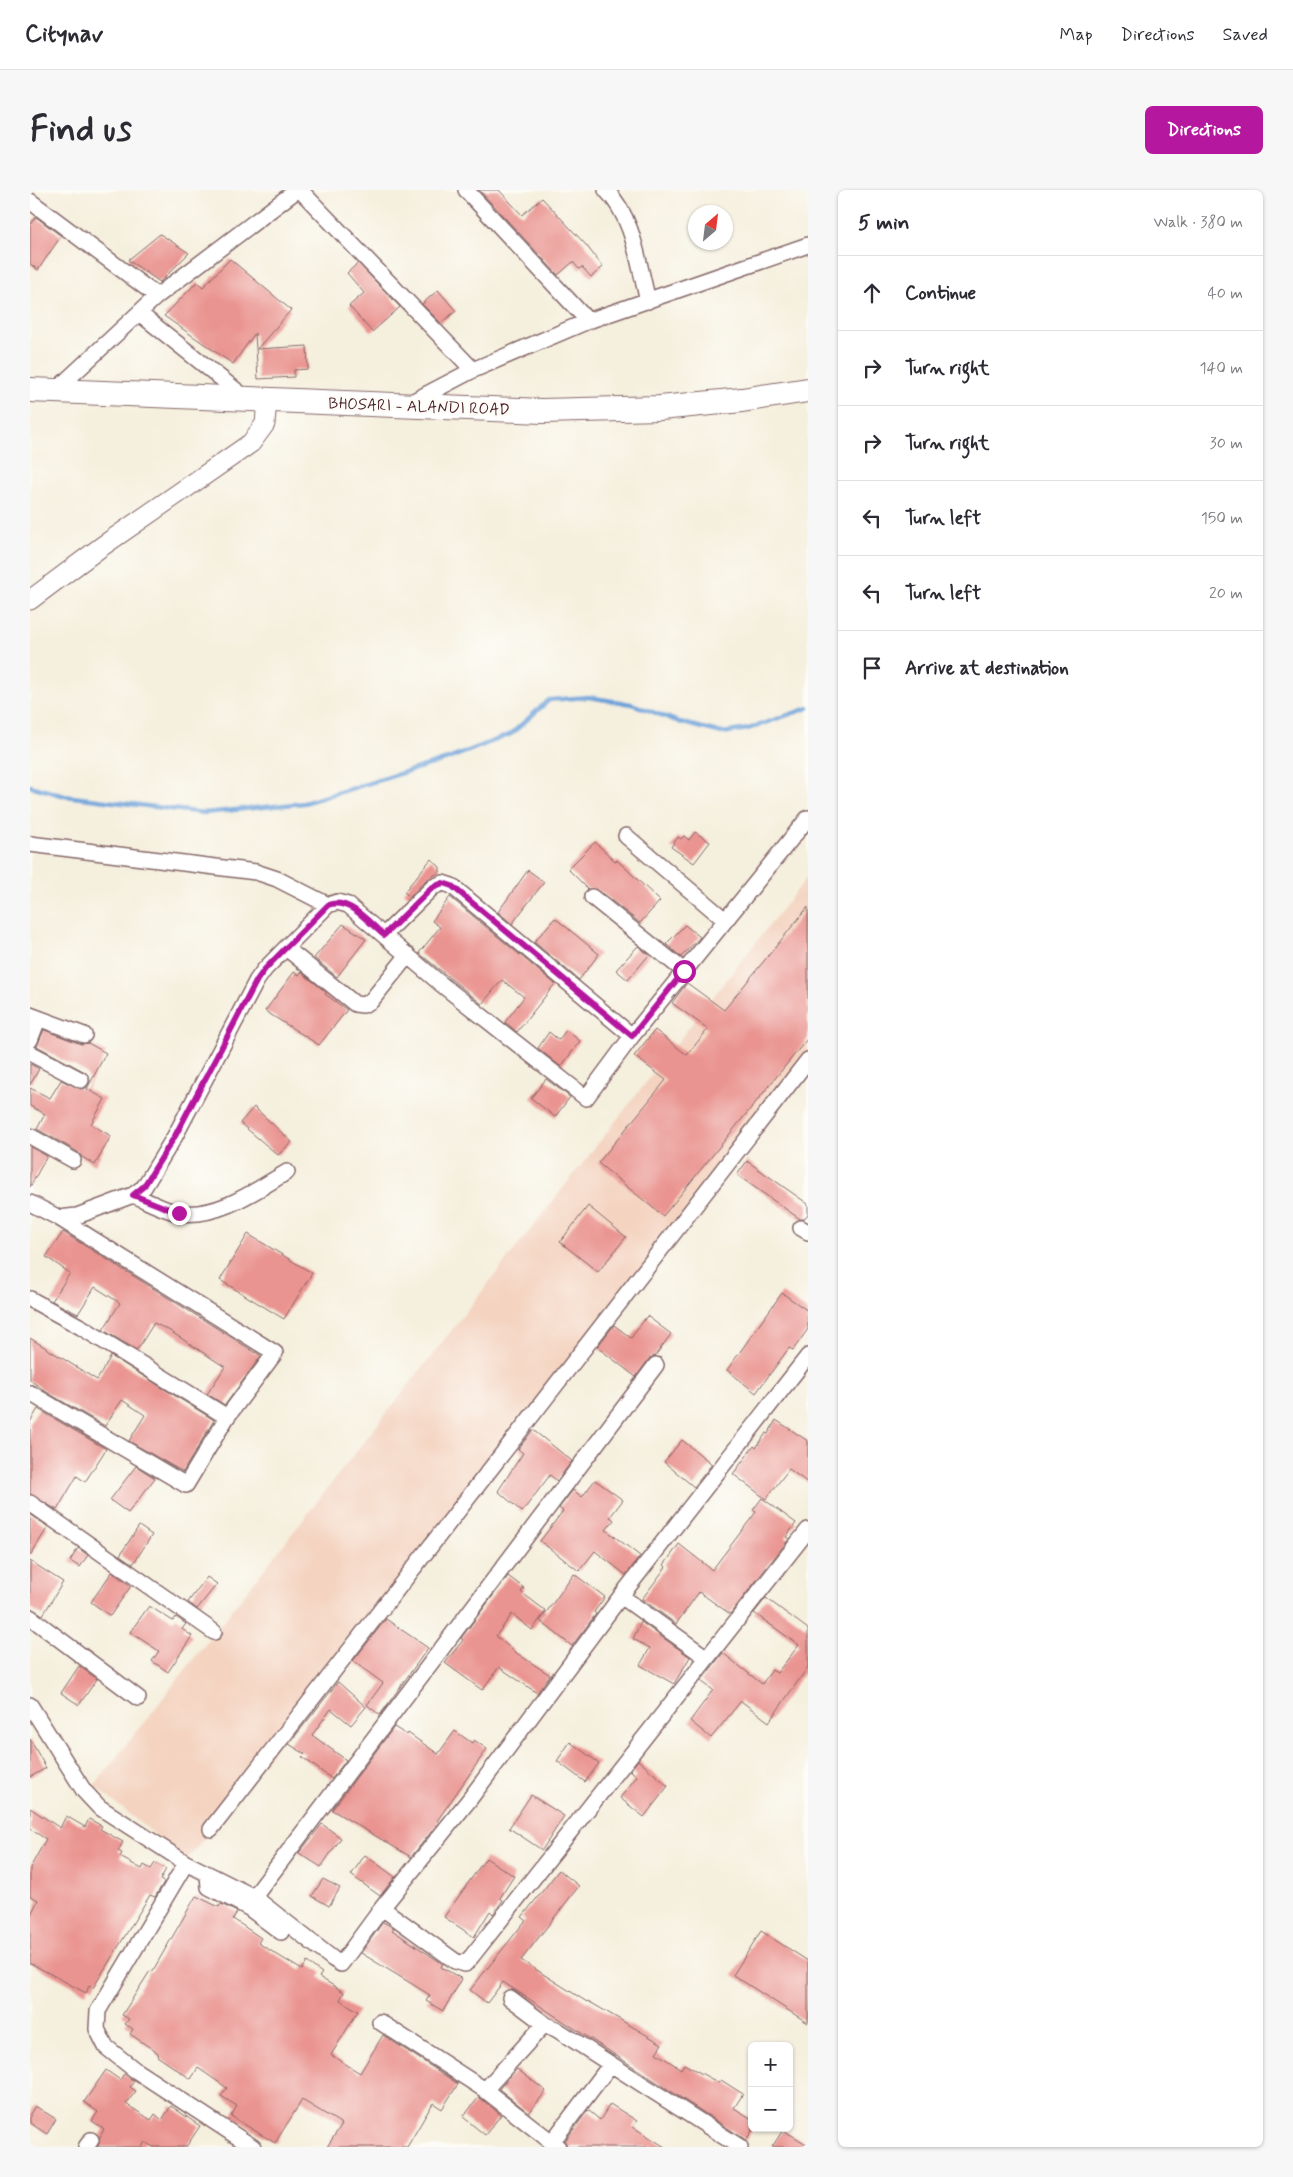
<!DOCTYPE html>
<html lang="en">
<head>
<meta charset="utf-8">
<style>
  body { margin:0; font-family:Mynerve,sans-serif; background:#f7f7f7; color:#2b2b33 }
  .controls { position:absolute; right:15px; bottom:15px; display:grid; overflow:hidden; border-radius:8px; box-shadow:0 1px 4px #0004 }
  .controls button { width:45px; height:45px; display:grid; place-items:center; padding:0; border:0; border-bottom:1px solid #e1e1e2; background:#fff; color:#2b2b33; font:25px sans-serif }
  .compass { position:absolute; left:658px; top:15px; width:45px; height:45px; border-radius:50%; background:#fff; box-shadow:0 1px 4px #0004; rotate:28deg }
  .stop { position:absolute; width:15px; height:15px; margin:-11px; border:4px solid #b5179e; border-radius:50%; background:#fff }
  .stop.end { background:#b5179e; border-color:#fff; box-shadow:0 1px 5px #0008 }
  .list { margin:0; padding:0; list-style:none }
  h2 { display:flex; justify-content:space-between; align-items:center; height:65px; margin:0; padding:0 20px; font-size:21px }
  h2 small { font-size:16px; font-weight:400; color:#7c7c81 }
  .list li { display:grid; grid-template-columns:32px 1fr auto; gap:15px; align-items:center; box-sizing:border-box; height:75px; padding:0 20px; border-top:1px solid #e1e1e2 }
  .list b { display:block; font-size:19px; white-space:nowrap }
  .list em { font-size:16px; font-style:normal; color:#7c7c81 }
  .icon { flex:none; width:28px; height:28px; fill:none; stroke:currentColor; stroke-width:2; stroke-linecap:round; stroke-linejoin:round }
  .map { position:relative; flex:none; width:778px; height:1957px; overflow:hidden; border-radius:8px }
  header { display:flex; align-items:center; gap:30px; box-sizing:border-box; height:70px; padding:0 25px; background:#fff; border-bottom:1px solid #e1e1e2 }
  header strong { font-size:24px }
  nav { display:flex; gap:28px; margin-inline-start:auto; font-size:18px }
  .intro { display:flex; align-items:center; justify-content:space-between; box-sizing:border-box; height:120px; padding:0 30px }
  h1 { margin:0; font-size:35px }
  .button { padding:12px 22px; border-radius:8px; background:#b5179e; color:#fff; font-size:18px; font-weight:700 }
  main { display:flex; gap:30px; padding:0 30px }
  aside { flex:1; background:#fff; border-radius:8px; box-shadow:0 1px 4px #0004 }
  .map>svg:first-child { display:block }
  .built { fill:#f4d3c0 }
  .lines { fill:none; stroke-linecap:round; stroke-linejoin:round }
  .stream { stroke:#6da1d9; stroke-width:4.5 }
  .building { fill:#ea9491 }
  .minor-casing { stroke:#866869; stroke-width:18 }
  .tertiary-casing { stroke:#866869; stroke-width:21 }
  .primary-casing { stroke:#866869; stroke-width:26 }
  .minor { stroke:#fff; stroke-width:15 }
  .tertiary { stroke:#fff; stroke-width:19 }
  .primary { stroke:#fff; stroke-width:24 }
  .route { stroke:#b5179e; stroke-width:6 }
  .labels { text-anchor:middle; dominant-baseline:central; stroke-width:5; stroke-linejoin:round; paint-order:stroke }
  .street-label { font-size:16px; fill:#4a1f2b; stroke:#fdfcf7 }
</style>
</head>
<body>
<header>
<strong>Citynav</strong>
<nav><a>Map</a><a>Directions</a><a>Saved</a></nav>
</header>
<div class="intro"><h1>Find us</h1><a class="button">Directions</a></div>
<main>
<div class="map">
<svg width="778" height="1957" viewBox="0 0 778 1957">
  <rect width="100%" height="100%" fill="#fdfcf7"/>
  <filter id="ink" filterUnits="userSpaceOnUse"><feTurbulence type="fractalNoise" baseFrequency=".02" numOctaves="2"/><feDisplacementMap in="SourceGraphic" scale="10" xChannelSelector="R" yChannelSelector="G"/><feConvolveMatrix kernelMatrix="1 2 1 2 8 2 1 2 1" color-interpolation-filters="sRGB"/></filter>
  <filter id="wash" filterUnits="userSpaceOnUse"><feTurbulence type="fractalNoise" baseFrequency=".0096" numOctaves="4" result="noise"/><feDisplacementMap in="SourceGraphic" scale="20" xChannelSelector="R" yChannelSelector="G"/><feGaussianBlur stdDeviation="1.12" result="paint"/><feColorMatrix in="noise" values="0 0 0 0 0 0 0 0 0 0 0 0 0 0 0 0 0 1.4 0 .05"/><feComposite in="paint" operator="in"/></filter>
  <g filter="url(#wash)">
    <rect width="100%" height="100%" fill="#f5efdd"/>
    <path class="built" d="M778,686v195l-621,789 -93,-74z"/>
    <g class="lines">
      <path class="stream" d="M0,596l35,10 139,17 100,-10 144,-44 63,-25 38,-34 39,-3 44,7 47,18 43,11 26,-4 60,-21"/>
    </g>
    <g id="blocks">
      <path class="building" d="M449,0h20l23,25 20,-17 44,47 17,22 -12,10 -9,-10 -3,2 -6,-7 -15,13z
        M6,27l25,19 -23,34 -8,-6v-39z
        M130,44l29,19 -29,29 -32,-22z
        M200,69l61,51 -34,39 50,-3 1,23 -14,1v7l-36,2 -3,-46 -22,31 -69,-48 33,-34 6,5z
        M328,73l42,44 -28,25 -23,-26 15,-13 -17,-20z
        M408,100l18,21 -15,12 -19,-19z
        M665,642l15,10 -16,21 -23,-16 7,-10 3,2 3,-3 5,4z
        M565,652l21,20 1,-2 43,41 -20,22 -42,-33 -10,-1 -20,-20z
        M401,669l9,8v5l-14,8 -16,17 -6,-5z
        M498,680l16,12 -32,42 -14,-12z
        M420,707l105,87 -38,48 -12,-10 19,-25 -22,-17 -20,24 -63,-51 21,-26 -8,-6z
        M778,717v131l-145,178 -65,-53 68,-83 -32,-24 21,-26 32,25 21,-26 -36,-26 15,-20 37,27z
        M525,728l44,36 -20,26 -45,-38z
        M313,734l23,15 -29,38 -23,-19z
        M655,735l15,12 -19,20 -15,-13z
        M608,756l11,9 -21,25 -12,-10z
        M264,782l5,3 2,-3 25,20 -1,2 22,16 -28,35 -54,-34z
        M14,840l37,14 7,-1 18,10 -19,36 18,10 -14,25 20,12 -16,29 -13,-8 -4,-5 -41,-23 8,-15 -15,-8v-18l20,10 11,-18 20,9 5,-1 4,-8 -5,-8 -48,-26z
        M536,840l14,11 -19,26 -23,-19 11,-16 10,8z
        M0,874l9,5 -9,16z
        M516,889l24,18 -15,20 -24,-19z
        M224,917l38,35 -14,13 -38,-32z
        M0,957l17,9 -17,31z
        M717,971l61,43v10l-4,5h-4l-63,-44z
        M558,1016l38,31 -28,35 -38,-30z
        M33,1042l198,124 -36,49 -18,-11 18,-27 -55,-36 -16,-8 -17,27 -34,-20 17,-27 -25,-16 -17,27 -26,-13 18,-28 -24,-16z
        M218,1044l64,39 -28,46 -64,-39z
        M752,1103l26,18v18l-15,21 -4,-2 -33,45 -29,-23z
        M617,1126l24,18 -16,22 -6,3 -13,18 -39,-30 17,-22 17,13z
        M0,1148l67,42 14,-24 103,64 -31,52 -54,-31 16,-26 -23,-15 -17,26 -57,-33 -18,-13z
        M8,1219l68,40 -21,33 -8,-6 -20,34 -27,-16v-72z
        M746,1230l32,21v42l-19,-14 -23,30 -33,-25 21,-28 2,2 10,-15 2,1z
        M503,1240l39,31 -15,20 -7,-6 -28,37 -24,-21 25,-38 -5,-4z
        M652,1250l30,24 -18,23 -30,-25z
        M106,1276l19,12 -27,35 -18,-13z
        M565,1290l28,20 -13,17 4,3 -8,10 34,26 -14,19 -31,-24 -16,20 -39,-30 23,-30 -4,-3 14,-18 9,7z
        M732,1308l34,25 -10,14 3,2 -59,75 -31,-22 -23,32 -34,-25 24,-32 -2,-2 15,-21 33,26 44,-58 -3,-2z
        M0,1324l18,13 -18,29z
        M109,1336l13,9 -19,29 -13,-9z
        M48,1358l10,7 -8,12 -10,-6z
        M0,1371l33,21 -20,33 -13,-7z
        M82,1382l19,14 -21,30 -19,-14z
        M544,1384l31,23 -11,15 2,2 -24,32 -32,-25z
        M478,1386l16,12 -3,4 25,19 -14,19 -20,-16 -16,22 19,16 35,23 -13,18 -38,-26 -17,23 -37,-27 18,-23 -2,-2z
        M177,1387l10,7 -20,25 -9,-7z
        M736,1408l42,31v38l-39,55 -28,-21 -30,37 -21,-17 23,-31 -12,-9 22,-28 39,31 10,-14 5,3 22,-28 -45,-32z
        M119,1416l24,15 3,-4 10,7 -4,5 10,7 -24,36 -16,-11 7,-10 -29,-19z
        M356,1429l42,29 -48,67 -13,-10 16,-22 -30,-22z
        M611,1432l49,35 -16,27 -34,-19 10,-17 -17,-9z
        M49,1476l18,13 -18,26 -18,-12z
        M308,1492l28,25 -15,18 -20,-16 -19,26 34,25 -14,19 -30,-22 3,-3 -16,-10z
        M364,1537l13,8 1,-2 30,21 17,-23 17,12 2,-3 13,9 -50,72 2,1 -28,35 -79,-47z
        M0,1549l16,29 -16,9z
        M540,1552l29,21 -14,19 -28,-21z
        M608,1570l30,26 -24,31 -24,-19 17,-22 -7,-6z
        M501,1605l33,21 -22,34 -33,-22z
        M0,1618l30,20 6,-12 19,11 4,-8 13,7 -2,3 23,13 -5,9 4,2 -2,4 22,12 2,-4 7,4 4,-6 11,6 -6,11 4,2 -9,15 -5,-2 -57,93 -4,-2 -3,7 -56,-30v-46l8,-17 -8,-4v-28l16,-29 -16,-10z
        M292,1634l19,14 -20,29 -22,-14z
        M335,1665l30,22 -15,19 -29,-21z
        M456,1668l28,18 -14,22 3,2 -7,10 -3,4 -3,-3 -16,26 -30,-20z
        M529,1680l20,16 -58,74 66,42 1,-1 74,43 -6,9 25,16 3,-5 35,19 2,-3 22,14 -9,14 18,11v12l-6,9 -243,-158 -16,21 -17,-13 56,-70 -4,-3z
        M293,1689l17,9 -11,18 -17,-10z
        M166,1706l23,11 2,-3 16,8 -4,7 28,19 -3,5 44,27 5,-8 15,11 -3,4 25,15 -4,8 18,11 -27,44 29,18 23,-38 75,49 -16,25 -9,-6 -26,44h-80l15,-23 -40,-24 -27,43 -44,-27 6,-10 -16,-10 6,-8 -29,-20 -7,11 -34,-23 1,-3 -28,-19 3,-5 -8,-5 4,-5 -7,-4 28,-44 2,1z
        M353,1732l11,6 -2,2 51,34 -2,3 21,12 -19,32 -17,-10 4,-6 -69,-42z
        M731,1741l47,30v62l-75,-48z
        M487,1879l29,22 -17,22 -30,-24z
        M76,1880l14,10 4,-6 10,7 -4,6 6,4 -10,13 25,16 4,-6 7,6 9,-14 29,20 -14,21h-33l-8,-5 -3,5h-44l2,-10 4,-8 -12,-8 6,-9 -14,-10z
        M449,1907l22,18 -16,20 -22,-18z
        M580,1914l27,17 -4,6 32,20h-98l-2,-6 23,-31 12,10z
        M5,1916l21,13 -9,15 -17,-11v-9z
        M753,1940l25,15v2h-36z"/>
    </g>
  </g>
  <g filter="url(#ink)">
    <use href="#blocks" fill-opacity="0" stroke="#866869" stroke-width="1"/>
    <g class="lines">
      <g class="minor-casing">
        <path id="minor" d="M270,0l173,180
          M436,0l122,131
          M576,0c28,28 32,73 42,111
          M0,11l127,95
          M109,123l108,86
          M25,201l102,-95 140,-106
          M378,214l65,-34 115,-49 220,-76
          M596,646l99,84
          M0,654l226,28 21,7 51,26
          M562,707l92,74
          M354,745l49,-48 10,-4 9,3 180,150
          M256,758l69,56 8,1 8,-4 37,-46
          M0,825l54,20
          M0,850l8,-21
          M0,863l51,27
          M0,946l43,24
          M103,1005c15,6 32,16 47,18 39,5 76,-23 107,-41
          M0,1013l29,15 216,135 -48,64 -146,-90 -51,-28
          M29,1028l18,-2 56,-21 11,-8 31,-51 82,-156 8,-11 63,-64 9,-3 11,3 93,79 145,114 46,-62 176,-218
          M771,1038l7,4
          M778,1166l-187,240 -152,204 -87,108 73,53 10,3 7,-8 336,-426
          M0,1203l156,92 41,-68
          M0,1313l184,129
          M591,1406l86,62
          M0,1427l108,81
          M0,1515l54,86 15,16 87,56
          M181,1639l597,-769
          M178,1685l1,12 40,21 32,24
          M224,1707l402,-532
          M480,1808l36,27
          M350,1832l105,68 73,57
          M455,1900l55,-61 6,-4 10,4 184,118
          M522,1952l59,-78
          M56,1957l5,-7
          M223,1957l-118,-77 -29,-23 -9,-18 1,-18 88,-148 68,34 79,62 8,5 41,-56"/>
      </g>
      <g class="tertiary-casing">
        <path id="tertiary" d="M0,410l71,-53 150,-104 14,-19 2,-24"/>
      </g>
      <g class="primary-casing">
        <path id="primary" d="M0,200l512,21 118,-3 82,-8 66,-10"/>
      </g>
      <use href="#minor" class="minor"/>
      <use href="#tertiary" class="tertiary"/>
      <use href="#primary" class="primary"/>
    </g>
  </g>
  <g class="lines" filter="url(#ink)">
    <path class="route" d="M149,1023l-46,-18 11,-9 31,-50 82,-156 8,-11 63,-64c21,-8 41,18 56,30l49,-48 10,-4 9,3 180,150 52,-65"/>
  </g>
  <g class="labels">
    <g class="street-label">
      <text transform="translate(389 217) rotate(2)">BHOSARI - ALANDI ROAD</text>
    </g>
  </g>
</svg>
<div class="controls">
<button>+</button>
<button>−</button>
</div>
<svg class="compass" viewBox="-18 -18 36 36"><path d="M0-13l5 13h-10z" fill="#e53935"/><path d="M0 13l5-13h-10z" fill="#7c7c81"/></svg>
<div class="stop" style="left:654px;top:781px"></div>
<div class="stop end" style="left:149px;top:1023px"></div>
</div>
<aside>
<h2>5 min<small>Walk · 380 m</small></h2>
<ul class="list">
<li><svg class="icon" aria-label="ahead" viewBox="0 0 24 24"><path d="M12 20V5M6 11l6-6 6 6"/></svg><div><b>Continue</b></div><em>40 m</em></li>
<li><svg class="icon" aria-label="right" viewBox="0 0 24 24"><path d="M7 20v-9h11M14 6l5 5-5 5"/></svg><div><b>Turn right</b></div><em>140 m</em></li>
<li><svg class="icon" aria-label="right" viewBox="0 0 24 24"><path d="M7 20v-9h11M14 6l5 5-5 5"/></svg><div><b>Turn right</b></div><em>30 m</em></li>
<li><svg class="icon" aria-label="left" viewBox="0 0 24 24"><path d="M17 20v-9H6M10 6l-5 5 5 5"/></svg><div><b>Turn left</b></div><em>150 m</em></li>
<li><svg class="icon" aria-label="left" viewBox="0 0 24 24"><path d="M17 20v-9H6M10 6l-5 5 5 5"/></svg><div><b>Turn left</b></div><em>20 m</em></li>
<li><svg class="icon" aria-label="arrive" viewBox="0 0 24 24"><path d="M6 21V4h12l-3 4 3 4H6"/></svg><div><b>Arrive at destination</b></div></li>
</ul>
</aside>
</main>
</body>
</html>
